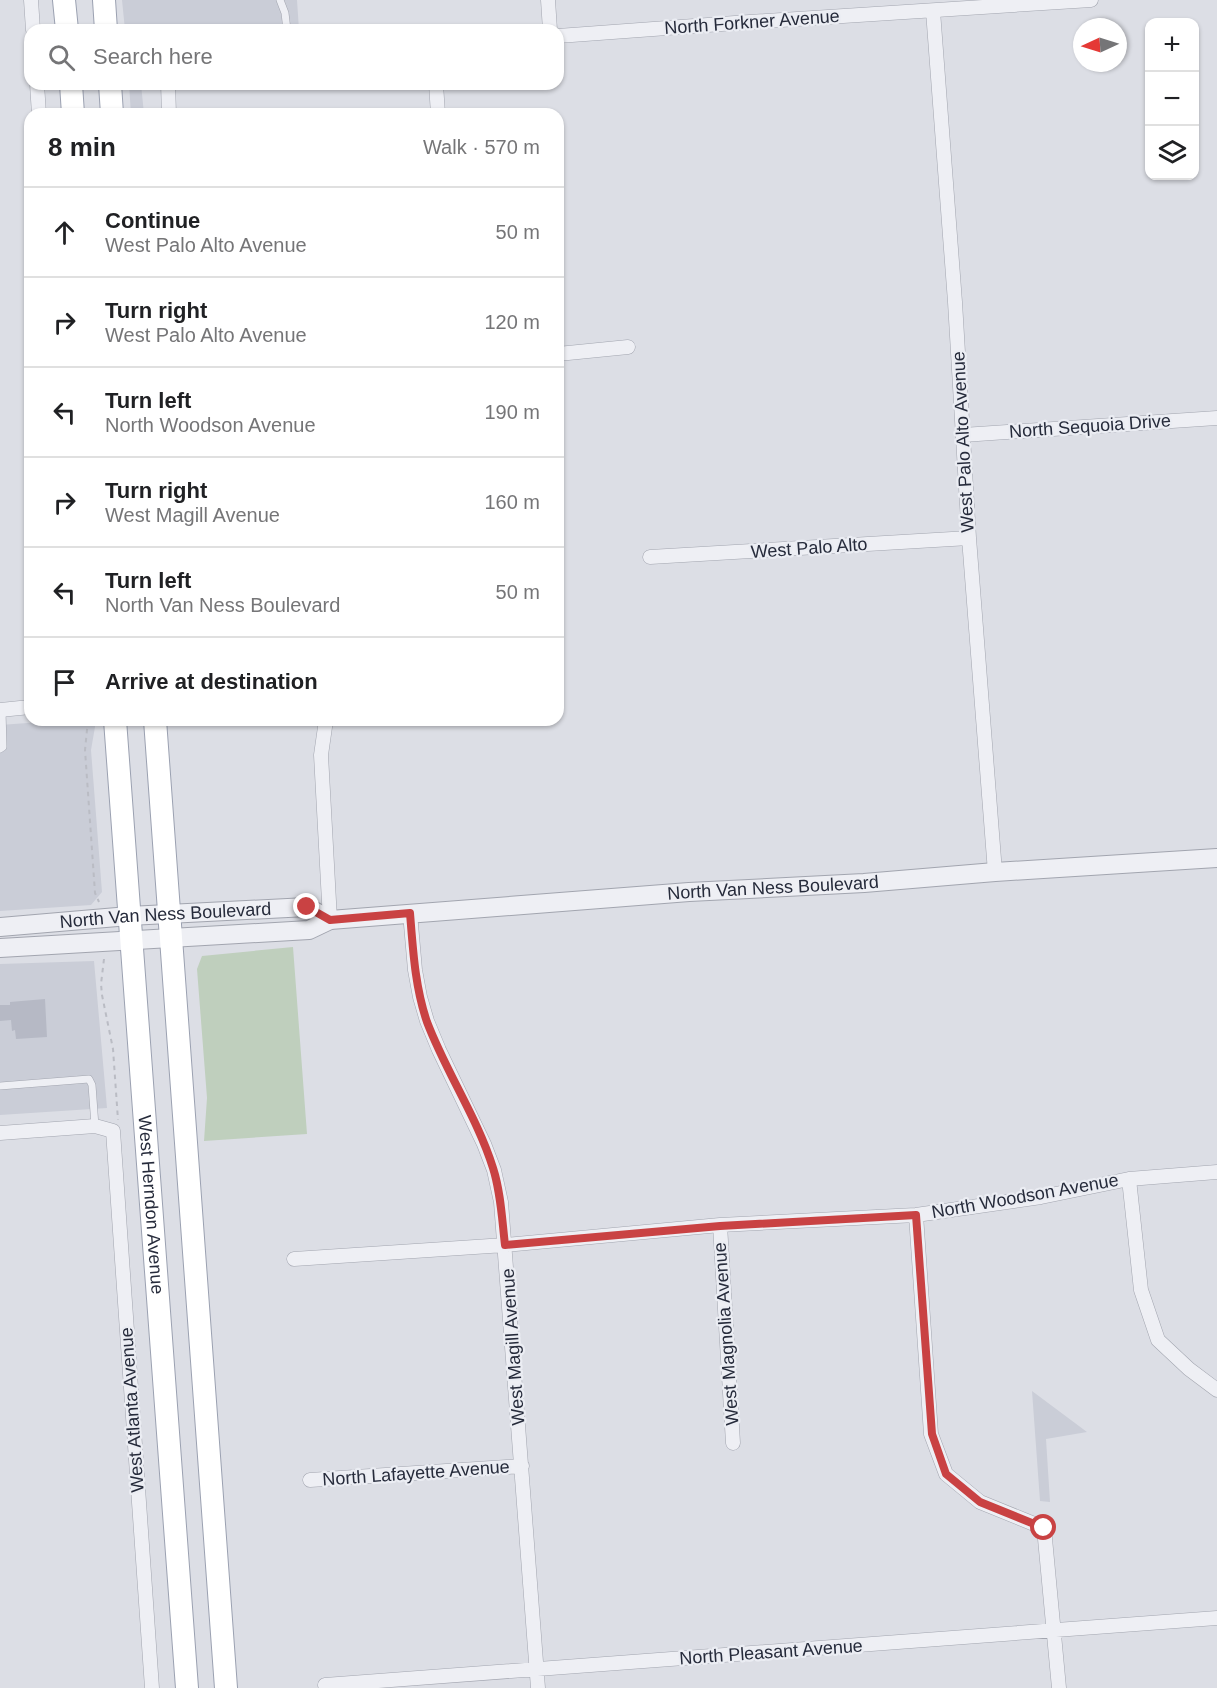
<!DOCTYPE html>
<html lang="en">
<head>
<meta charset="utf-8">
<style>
  body { margin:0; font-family:Helvetica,sans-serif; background:#f6f6f6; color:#202124 }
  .controls { position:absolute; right:18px; top:18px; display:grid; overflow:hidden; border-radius:12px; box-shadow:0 2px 4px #0004 }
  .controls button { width:54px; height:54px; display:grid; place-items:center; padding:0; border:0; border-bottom:2px solid #e0e0e0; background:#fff; color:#202124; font:30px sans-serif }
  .compass { position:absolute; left:1073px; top:18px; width:54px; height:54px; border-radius:50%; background:#fff; box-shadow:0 2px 4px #0004; rotate:266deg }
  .stop { position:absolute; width:18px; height:18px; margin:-14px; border:4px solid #c94243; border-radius:50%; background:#fff }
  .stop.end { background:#c94243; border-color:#fff; box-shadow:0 2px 6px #0008 }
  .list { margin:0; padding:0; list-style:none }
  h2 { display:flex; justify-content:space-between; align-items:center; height:78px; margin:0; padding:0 24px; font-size:26px }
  h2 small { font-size:20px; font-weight:400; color:#757577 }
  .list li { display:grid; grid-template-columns:39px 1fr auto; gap:18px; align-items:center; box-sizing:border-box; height:90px; padding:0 24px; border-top:2px solid #e0e0e0 }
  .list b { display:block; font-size:22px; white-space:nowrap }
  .list p { margin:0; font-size:20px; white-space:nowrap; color:#757577 }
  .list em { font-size:20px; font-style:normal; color:#757577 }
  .icon { flex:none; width:33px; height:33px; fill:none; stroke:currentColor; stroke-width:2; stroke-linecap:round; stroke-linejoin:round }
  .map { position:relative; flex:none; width:1217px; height:1688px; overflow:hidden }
  .search { position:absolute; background:#fff; box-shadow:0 2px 4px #0004; left:24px; top:24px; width:540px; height:66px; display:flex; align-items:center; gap:15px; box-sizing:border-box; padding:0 21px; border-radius:18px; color:#757577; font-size:22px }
  .panel { position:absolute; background:#fff; box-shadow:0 2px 4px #0004; left:24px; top:108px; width:540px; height:618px; border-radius:18px }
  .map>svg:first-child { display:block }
  .built { fill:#cacdd7 }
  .green { fill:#bfcfbd }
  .building { fill:#b6b9c5 }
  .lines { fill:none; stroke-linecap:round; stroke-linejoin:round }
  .service-casing { stroke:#a2a5af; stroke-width:8 }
  .minor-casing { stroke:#a2a5af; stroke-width:15 }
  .tertiary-casing { stroke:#a2a5af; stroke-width:20 }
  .primary-casing { stroke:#9ba1b1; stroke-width:24 }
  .path { stroke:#babcc4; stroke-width:2; stroke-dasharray:4.5 4.5; stroke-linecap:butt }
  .service { stroke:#eeeff4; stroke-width:7 }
  .minor { stroke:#eeeff4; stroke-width:14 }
  .tertiary { stroke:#eeeff4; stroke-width:18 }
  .primary { stroke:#fff; stroke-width:22 }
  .route { stroke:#c94243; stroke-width:8 }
  .labels { text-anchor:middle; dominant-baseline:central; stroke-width:4.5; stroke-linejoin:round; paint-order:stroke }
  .street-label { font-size:18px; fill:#262b3b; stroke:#ebedf3 }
</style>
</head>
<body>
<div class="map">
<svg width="1217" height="1688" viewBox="0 0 1217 1688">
  <rect width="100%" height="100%" fill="#dcdee5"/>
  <path class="built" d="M122,0h175l2,30h-174z
    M129,84h12l3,30h-13z
    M68,720h27v7l-4,23 11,142 -11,13 -91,6v-186z
    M94,961l13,147 -107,7v-151z
    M1032,1391l55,41 -41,7 4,63 -10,-1z"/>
  <path class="green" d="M293,947l14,187 -103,7 3,-43 -10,-129 5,-13z"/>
  <path class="building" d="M45,999l2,38 -31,2 -1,-9 -3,1 -1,-11 -11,1v-16h10v-3z"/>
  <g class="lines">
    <g class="service-casing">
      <path id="service" d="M280,0l5,13 2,17
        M0,749l3,-2 -1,-37
        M0,1086l89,-7 3,6 3,41"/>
    </g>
    <g class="minor-casing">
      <path id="minor" d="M31,0l2,30
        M548,0l2,30
        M933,11l22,291 14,236 26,334
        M558,36l177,-13 356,-23
        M37,84l2,30
        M168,84l1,30
        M436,84l2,30
        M558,354l70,-7
        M963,435l254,-17
        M650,557l319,-19
        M0,710l30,-3
        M326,720l-5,35 9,165
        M410,913l5,57 5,27 7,24 12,29 45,94 10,26 7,32 37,486
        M0,1133l95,-7 18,5 39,557
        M1129,1179l12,111 17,50 31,29 28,21
        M916,1215l15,219 15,40 34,28 64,26 15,160
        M720,1225l13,218
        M294,1259l211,-14 215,-20 196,-10 125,-18 88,-18 88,-7
        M310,1480l212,-14
        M325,1685l892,-67"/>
    </g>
    <g class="tertiary-casing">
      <g id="tertiary">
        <path id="s1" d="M0,927l129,-11 178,-9 23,13"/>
        <path id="s2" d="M0,948l309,-18 21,-10 359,-28 175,-9 131,-11 222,-14"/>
      </g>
    </g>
    <g class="primary-casing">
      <g id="primary">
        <path d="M64,0l3,30"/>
        <path d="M104,0l2,30"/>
        <path d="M71,84l2,30"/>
        <path d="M110,84l2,30"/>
        <path id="s3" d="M115,720l72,968"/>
        <path d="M155,720l71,968"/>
      </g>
    </g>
    <path class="path" d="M88,720l-3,30 10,143 4,9
      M104,959l-3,25 1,11 11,54 5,71"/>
    <use href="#service" class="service"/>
    <use href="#minor" class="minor"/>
    <use href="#tertiary" class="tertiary"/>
    <use href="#primary" class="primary"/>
  </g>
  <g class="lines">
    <path class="route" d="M307,907l23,13 80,-7c3,37 5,74 17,109 19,50 50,95 66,146 8,25 9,52 12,77l215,-19 196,-11 16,219 14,40 34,28 64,26"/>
  </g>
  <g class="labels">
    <g class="street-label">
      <text transform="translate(752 22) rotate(-4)">North Forkner Avenue</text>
      <text transform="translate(1090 426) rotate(-4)">North Sequoia Drive</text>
      <text transform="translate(963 442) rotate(-93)">West Palo Alto Avenue</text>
      <text transform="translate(809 548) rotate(-4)">West Palo Alto</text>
      <text stroke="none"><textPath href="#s2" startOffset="777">North Van Ness Boulevard</textPath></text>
      <text stroke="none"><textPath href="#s1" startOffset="166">North Van Ness Boulevard</textPath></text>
      <text transform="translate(1025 1196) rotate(-10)">North Woodson Avenue</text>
      <text stroke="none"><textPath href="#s3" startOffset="486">West Herndon Avenue</textPath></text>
      <text transform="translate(726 1334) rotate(-94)">West Magnolia Avenue</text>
      <text transform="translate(513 1347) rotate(-94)">West Magill Avenue</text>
      <text transform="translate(132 1410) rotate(-94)">West Atlanta Avenue</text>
      <text transform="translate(416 1473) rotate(-4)">North Lafayette Avenue</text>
      <text transform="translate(771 1652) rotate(-4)">North Pleasant Avenue</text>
    </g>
  </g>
</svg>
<div class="controls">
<button>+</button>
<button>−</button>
<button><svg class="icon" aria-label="layers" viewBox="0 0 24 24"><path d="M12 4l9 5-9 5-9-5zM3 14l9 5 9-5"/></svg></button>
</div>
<svg class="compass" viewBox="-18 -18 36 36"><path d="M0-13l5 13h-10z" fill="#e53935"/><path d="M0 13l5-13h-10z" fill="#757577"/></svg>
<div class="stop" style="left:1044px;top:1528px"></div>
<div class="stop end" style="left:307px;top:907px"></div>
<div class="search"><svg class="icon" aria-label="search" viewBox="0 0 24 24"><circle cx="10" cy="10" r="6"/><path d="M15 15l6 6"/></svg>Search here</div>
<section class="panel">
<h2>8 min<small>Walk · 570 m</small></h2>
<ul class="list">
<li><svg class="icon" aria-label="ahead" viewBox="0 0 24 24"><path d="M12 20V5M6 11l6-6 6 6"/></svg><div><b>Continue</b><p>West Palo Alto Avenue</p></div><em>50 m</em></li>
<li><svg class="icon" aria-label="right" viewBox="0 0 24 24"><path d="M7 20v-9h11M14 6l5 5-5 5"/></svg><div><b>Turn right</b><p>West Palo Alto Avenue</p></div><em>120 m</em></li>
<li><svg class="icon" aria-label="left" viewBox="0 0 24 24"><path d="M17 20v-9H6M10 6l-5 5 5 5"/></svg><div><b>Turn left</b><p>North Woodson Avenue</p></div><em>190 m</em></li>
<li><svg class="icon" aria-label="right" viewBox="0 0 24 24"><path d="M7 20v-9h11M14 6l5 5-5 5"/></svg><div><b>Turn right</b><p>West Magill Avenue</p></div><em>160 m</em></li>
<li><svg class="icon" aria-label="left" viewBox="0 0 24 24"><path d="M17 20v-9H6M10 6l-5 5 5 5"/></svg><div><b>Turn left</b><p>North Van Ness Boulevard</p></div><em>50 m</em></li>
<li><svg class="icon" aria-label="arrive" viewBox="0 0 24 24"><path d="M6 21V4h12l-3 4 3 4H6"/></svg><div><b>Arrive at destination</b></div></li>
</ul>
</section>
</div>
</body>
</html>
